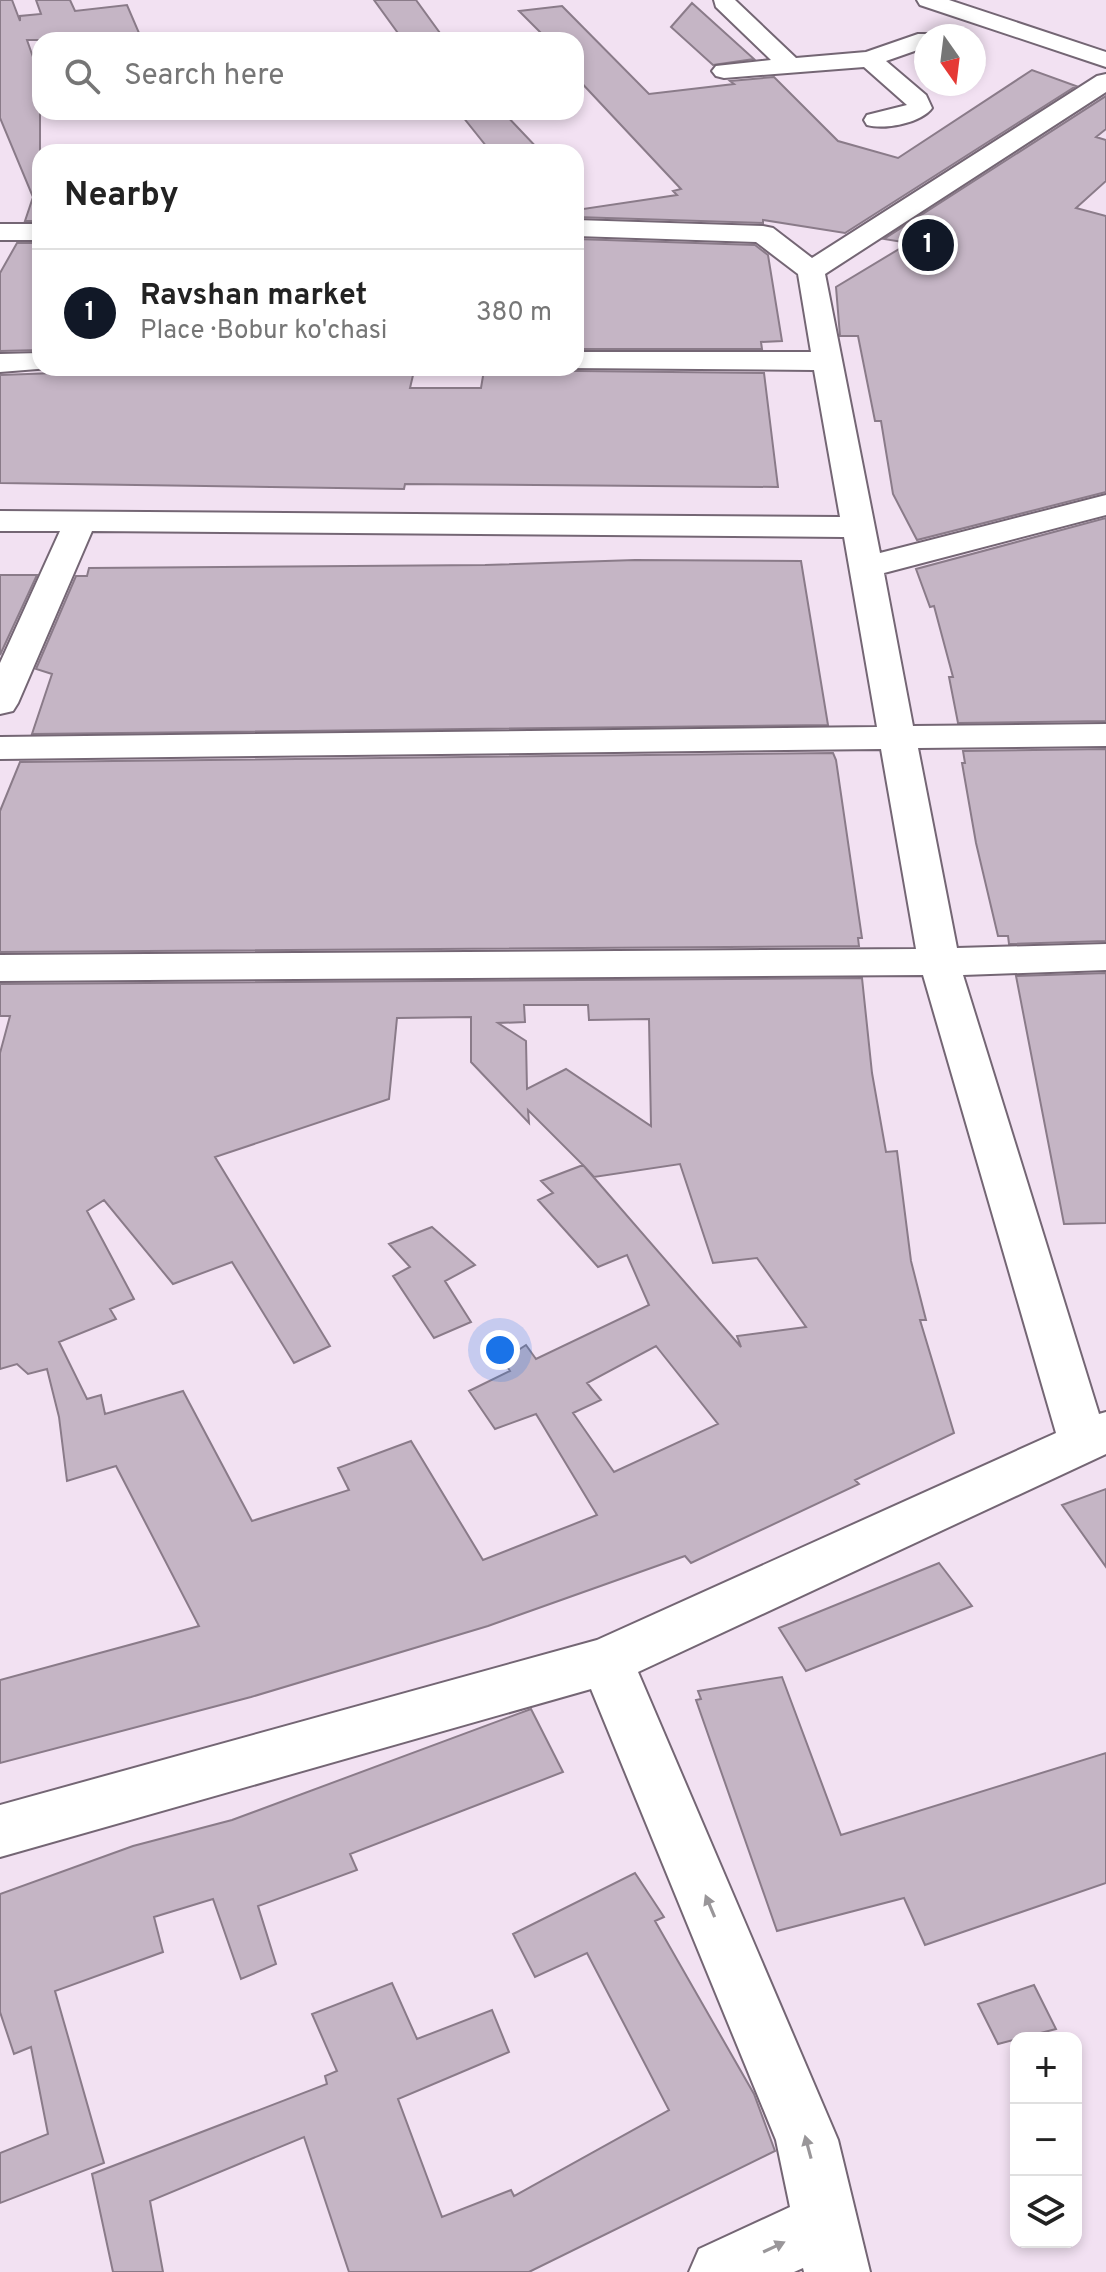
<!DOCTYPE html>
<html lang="en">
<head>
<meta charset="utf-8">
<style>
  body { margin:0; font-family:Overpass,sans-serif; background:#f6f6f6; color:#222 }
  .controls { position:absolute; right:24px; bottom:24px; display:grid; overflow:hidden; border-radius:16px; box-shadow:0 4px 12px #0003 }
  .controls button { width:72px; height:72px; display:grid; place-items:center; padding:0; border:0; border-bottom:2px solid #e0e0e0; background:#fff; color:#222; font:40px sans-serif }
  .compass { position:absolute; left:914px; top:24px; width:72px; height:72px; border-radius:50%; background:#fff; box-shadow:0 4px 12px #0003; rotate:166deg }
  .you { position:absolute; left:500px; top:1350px; width:28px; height:28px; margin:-20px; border:6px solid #fff; border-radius:50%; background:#1a73e8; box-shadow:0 0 0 12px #1a73e833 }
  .badge { display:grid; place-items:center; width:52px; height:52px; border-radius:50%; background:#111827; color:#fff; font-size:26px; font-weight:700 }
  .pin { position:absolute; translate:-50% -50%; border:4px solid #fff; box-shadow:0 2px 8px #0006 }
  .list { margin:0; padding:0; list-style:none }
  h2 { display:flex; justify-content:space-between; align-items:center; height:104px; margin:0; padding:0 32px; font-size:34px }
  h2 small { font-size:26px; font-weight:400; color:#767676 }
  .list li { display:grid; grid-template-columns:52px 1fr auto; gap:24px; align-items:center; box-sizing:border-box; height:128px; padding:0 32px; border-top:2px solid #e0e0e0 }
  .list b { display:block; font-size:30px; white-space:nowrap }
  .list p { margin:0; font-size:26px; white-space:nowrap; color:#767676 }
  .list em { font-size:26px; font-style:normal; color:#767676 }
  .icon { flex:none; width:44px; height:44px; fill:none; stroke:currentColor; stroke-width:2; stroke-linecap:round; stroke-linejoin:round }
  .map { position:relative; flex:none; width:1106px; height:2272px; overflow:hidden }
  .search { position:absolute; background:#fff; box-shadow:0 4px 12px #0003; left:32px; top:32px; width:552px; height:88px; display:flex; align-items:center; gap:20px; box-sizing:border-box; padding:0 28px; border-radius:24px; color:#767676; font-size:30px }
  .panel { position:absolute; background:#fff; box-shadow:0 4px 12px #0003; left:32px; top:144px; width:552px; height:232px; border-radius:24px }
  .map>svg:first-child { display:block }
  .building { fill:#c5b5c5; stroke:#8a7b89; stroke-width:2; fill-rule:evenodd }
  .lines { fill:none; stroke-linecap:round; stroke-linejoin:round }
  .minor-casing { stroke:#746674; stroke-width:4 }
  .minor { fill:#fff; fill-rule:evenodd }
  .oneway { fill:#999699 }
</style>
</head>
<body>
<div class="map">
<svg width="1106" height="2272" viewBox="0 0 1106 2272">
  <rect width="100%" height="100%" fill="#f2e1f2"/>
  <path class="building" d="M0,0h12l8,21v-5l21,-2 -5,-14h34l5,11 52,-6 15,35h-115l13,37v144h-15l8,-24 -33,-79z
    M374,0h42l29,40h-42z
    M692,3l62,56 -41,6 -42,-38z
    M562,6l87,88 85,-10 -4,-3 44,-4 64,64 60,17 134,-88 44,16 -231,147 -82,-13v3l-187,-6v-7l101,-15 -4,-4 8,-2 -105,-112v-37h-28l-29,-29z
    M1106,96v33l-10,8 10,3v41l-30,27 30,8v276l-189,48 -24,-46 -12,-73h-6l-17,-85h-18l-4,-49 73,-44 -25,-4z
    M459,112h44l38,40h-50z
    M576,239l179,6 13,10 14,86 -21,1 1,7h-186z
    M17,243h23v107l-40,1v-78z
    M112,368l302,3 -4,17h71l3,-18 280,3 14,114 -373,-3 -1,5 -404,-6v-108l111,-4z
    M1106,518v203l-148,2 -9,-46h4l-19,-71 -4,1 -14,-38z
    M635,560l166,1 27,164 -796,9 20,-60 -16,-5 40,-93h11l2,-8 396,-3z
    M0,575h37l-37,80z
    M1106,749v192l-97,3 -1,-8h-10l-22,-93 -14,-80h3l-2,-12z
    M833,753l3,7 26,178h-4l1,8 -859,6v-141l20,-49z
    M1106,973v250l-42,1 -48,-248z
    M862,978l10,95 14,79 11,-1 14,110 15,59h-6l34,113 -99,47 4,4 -168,79 -6,-7 -197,70 -237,71 -251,66v-83l199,-54 -83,-160 -49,15 -8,-64 -12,-48 -19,5 -11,-10 -17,5v-316l10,-37h-10v-32zM524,1005h64l1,15 60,-1 2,107 -85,-57 -39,20 -1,-48 -28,-18 27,-1zM471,1017v45l58,61 -1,-13 55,55 -42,16 12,12 -15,7 60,67 29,-12 22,50 -113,54 -10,-14 -23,15 7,11 -41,20 26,38 41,-15 61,101 -114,45 -72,-119 -73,27 11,22 -97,31 -69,-130 -78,23 -4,-19 -14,4 -28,-57 57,-23 -6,-10 24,-10 -47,-88 17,-11 69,84 59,-22 62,101 36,-17 -115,-189 174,-58 8,-81zM680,1164l33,99 44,-5 49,69 -69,9 4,11 -158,-182 11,12zM656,1346l62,78 -104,48 -41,-59 28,-13 -14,-17z
    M432,1227l43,38 -30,16 26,41 -37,16 -41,-62 17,-9 -21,-23z
    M1106,1489v78l-44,-62z
    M939,1563l33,43 -166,65 -27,-43z
    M782,1677l59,158 265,-82v130l-181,62 -21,-47 -127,33 -81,-231 5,-1 -3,-8z
    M531,1709l32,63 -213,82 7,16 -99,36 18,58 -35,15 -28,-80 -59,18 9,35 -108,39 49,172 -104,40v-50l48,-19 -17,-87 -17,7 -14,-42v-118l133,-48 99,-26z
    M635,1873l29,44 -9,4 99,173 21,57 -246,121h-180l-45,-135 -154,64 13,71h-50l-21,-98 235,-90 -2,-8 12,-5 -25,-57 80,-31 25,56 75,-29 17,42 -111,47 44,118 69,-27 3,6 155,-86 -82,-157 -52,24 -22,-43z
    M1034,1985l22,44 -58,15 -20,-40z"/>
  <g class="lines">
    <g class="minor-casing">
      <path id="minor" d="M714,0h21l61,58 70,-6 52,-18h16l-8,2v11l-40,14 40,34 6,13c-11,15 -47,22 -65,17l-3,-5 3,-5 40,-10 -43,-38 -140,11 -8,-2 -4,-5 4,-5 55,-6 -55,-53z
        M917,0h32l157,52v15l-186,-62z
        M1106,74v18l-281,182 55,279 226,-58v20l-222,58 29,153 193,-2v22l-188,2 39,200 149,-4v26l-143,5 136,439 7,-2v42l-468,218 200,468 32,132h-66l-1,-4 -9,4h-105l10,-23 91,-42 -14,-67 -185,-451 -591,168v-52l597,-165 459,-207 -133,-458 -923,6v-26l916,-6 -35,-200 -881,10v-22l877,-10 -33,-190 -752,-6 -74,172 -5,8 -13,3v-51l60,-132h-60v-20l840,6 -26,-147 -245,-2h7v-16h235l-13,-78 -42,-32 -180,-6v-16l187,6 10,2 39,30 285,-182z
        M0,224h40v16h-40z
        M40,353v15h10l-50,4v-18z"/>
    </g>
    <use href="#minor" class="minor"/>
  </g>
  <defs><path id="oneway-solid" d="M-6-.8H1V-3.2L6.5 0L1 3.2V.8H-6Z" transform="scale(2)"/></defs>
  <g class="oneway">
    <use href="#oneway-solid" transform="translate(710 1906) rotate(-113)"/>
    <use href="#oneway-solid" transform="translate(808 2147) rotate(-105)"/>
    <use href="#oneway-solid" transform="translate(774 2247) rotate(-25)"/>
  </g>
</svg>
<div class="controls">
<button>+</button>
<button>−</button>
<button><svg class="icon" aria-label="layers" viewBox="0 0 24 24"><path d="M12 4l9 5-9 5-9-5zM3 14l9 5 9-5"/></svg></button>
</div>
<svg class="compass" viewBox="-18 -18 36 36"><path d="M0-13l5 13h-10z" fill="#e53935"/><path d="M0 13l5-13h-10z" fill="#767676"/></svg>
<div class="you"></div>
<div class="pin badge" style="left:928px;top:245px">1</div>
<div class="search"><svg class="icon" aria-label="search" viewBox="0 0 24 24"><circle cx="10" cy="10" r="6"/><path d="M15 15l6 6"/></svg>Search here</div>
<section class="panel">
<h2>Nearby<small></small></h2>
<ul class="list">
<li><span class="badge">1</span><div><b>Ravshan market</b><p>Place · Bobur ko'chasi</p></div><em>380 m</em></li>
</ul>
</section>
</div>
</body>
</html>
